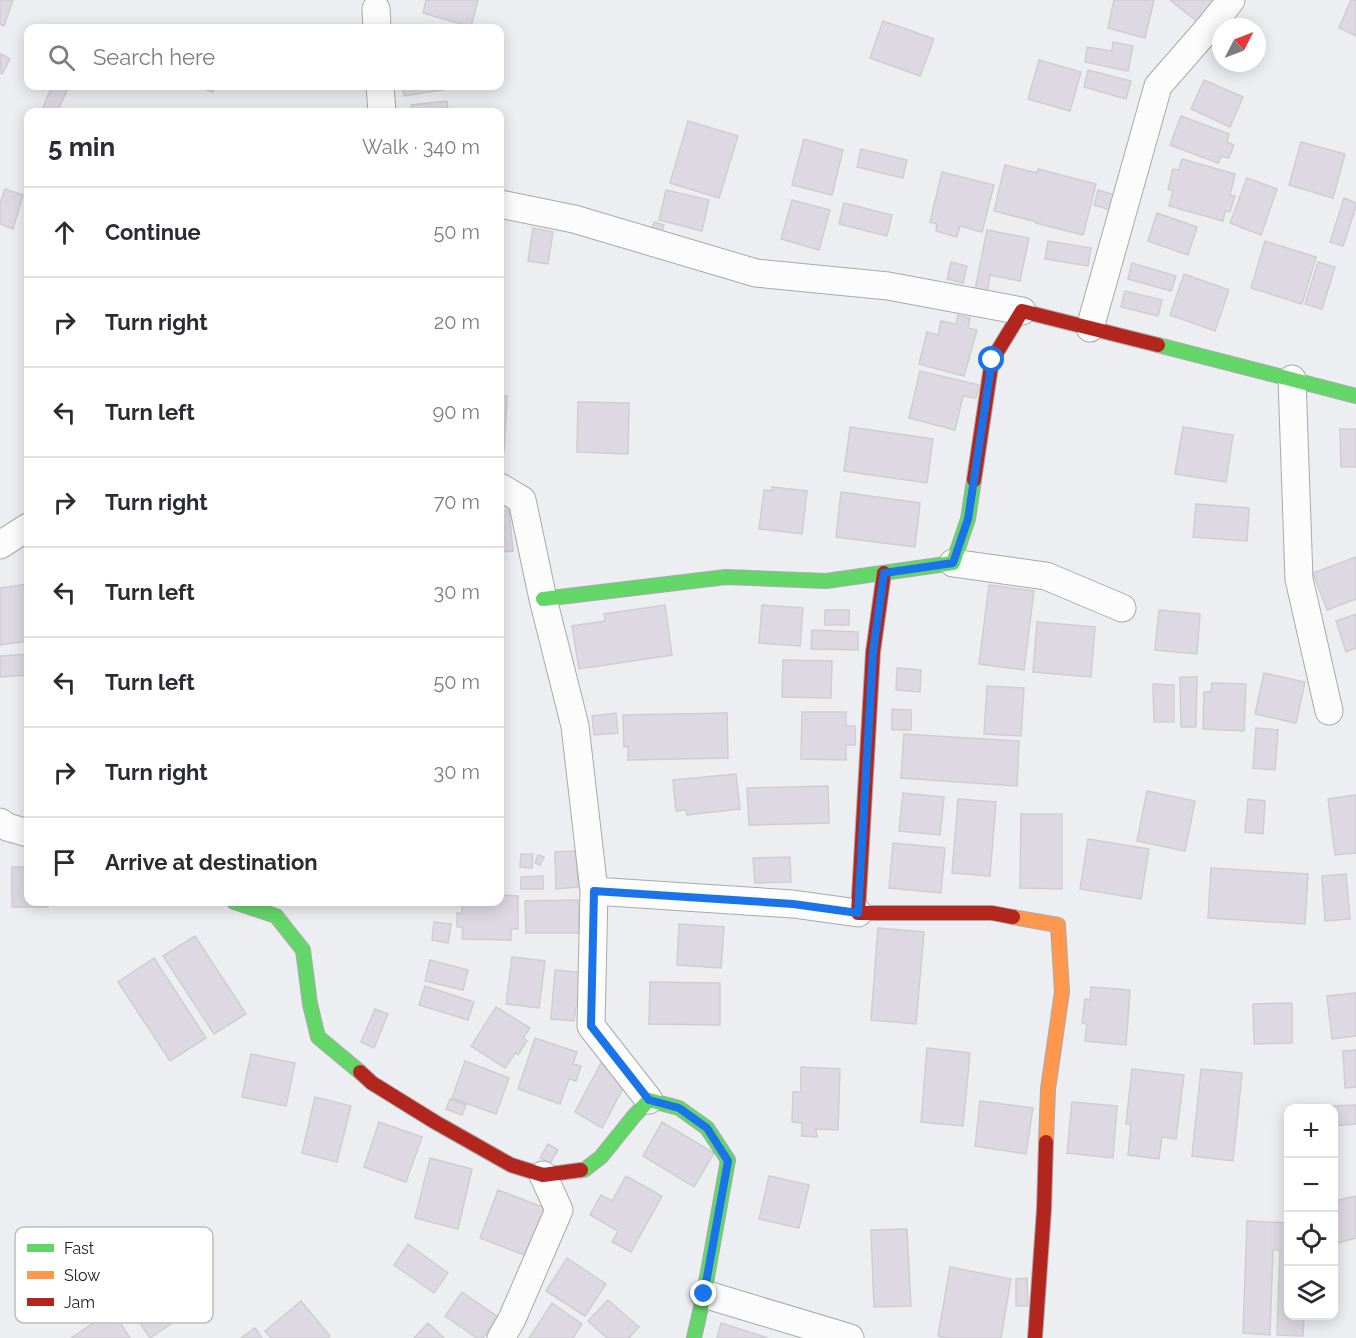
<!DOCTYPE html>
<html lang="en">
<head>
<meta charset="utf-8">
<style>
  body { margin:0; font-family:Raleway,sans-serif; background:#f2f2f3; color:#2b2b33 }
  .controls { position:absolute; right:18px; bottom:18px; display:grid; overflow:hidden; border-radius:12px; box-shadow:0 3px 15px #0003 }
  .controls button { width:54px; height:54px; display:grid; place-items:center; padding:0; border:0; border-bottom:2px solid #e1e1e2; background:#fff; color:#2b2b33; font:30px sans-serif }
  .compass { position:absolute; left:1212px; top:18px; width:54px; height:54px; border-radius:50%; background:#fff; box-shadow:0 3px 15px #0003; rotate:48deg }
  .stop { position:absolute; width:18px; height:18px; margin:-14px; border:4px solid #1a73e8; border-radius:50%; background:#fff }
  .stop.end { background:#1a73e8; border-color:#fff; box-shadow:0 2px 6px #0008 }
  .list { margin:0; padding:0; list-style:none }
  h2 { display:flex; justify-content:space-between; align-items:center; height:78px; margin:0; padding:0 24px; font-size:26px }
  h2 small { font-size:20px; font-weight:400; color:#7c7c81 }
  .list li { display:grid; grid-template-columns:39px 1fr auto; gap:18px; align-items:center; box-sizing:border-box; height:90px; padding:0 24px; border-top:2px solid #e1e1e2 }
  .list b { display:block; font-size:22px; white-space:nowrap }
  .list em { font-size:20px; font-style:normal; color:#7c7c81 }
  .icon { flex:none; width:33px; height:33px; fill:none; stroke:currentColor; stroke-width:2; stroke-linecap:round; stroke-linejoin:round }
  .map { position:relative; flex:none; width:1356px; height:1338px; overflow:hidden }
  .search { position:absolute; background:#fff; box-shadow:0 3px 15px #0003; left:24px; top:24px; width:480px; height:66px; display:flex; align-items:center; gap:15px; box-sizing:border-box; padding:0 21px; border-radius:12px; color:#7c7c81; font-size:22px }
  .panel { position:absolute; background:#fff; box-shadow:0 3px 15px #0003; left:24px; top:108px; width:480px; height:798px; border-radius:12px }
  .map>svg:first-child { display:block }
  .building { fill:#ded8e3; stroke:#ceced1; stroke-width:1.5 }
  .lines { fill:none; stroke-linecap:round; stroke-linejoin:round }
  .street-casing { stroke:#a8a9ab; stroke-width:29 }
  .fast-casing { stroke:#a8a9ab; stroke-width:16 }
  .slow-casing { stroke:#a8a9ab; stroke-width:16 }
  .jam-casing { stroke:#a8a9ab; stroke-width:16 }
  .street { stroke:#fcfcfd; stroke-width:27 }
  .fast { stroke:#63d668; stroke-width:14 }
  .slow { stroke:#ff974d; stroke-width:14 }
  .jam { stroke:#b3261e; stroke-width:14 }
  .route { stroke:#1a73e8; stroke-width:8 }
  .key { fill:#fff; stroke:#bdbdbd; stroke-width:1.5 }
  .key-label { font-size:16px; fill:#222224 }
</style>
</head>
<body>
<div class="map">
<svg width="1356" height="1338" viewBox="0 0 1356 1338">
  <rect width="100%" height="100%" fill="#edeef2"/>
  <path class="building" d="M0,0h13l-9,26 -4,-2z
    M426,0h52l-7,27 -48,-14z
    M1114,0h40l-9,38 -37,-10z
    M1170,0h48l-19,23z
    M1351,0h5v36l-17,-8z
    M883,21l51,18 -14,37 -50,-18z
    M1113,42l20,4 -5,25 -43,-9 2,-15 25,4z
    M1,54l9,5 -8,15 -2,-1z
    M1039,60l42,12 -11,39 -42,-12z
    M1088,70l43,11 -5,18 -42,-12z
    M1204,80l39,17 -13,30 -39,-18z
    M52,86h17l-12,26h-9l-6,-2z
    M195,86h20l-2,6z
    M402,86h40l1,4 -39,6z
    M447,101l1,11h-36l-1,-7z
    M1181,116l48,18 -2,8 7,3 -5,13 -8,-2 -3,7 -48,-18z
    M688,121l50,15 -19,62 -49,-15z
    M804,139l39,11 -11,45 -40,-10z
    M1301,142l44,12 -12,44 -44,-13z
    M861,149l46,11 -4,18 -46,-11z
    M1182,159l53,15 -5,21 5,1 -5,16 -5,-1 -2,10 -54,-15 4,-15 -5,-2 5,-20 6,1z
    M1005,165l32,8 1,-4 58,15 -13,51 -47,-12 1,-1 -43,-11z
    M942,172l52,13 -12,47 -22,-6 -3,11 -21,-6 1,-7 -7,-2z
    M1247,178l30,11 -16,46 -31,-12z
    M5,189l18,6 -10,34 -13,-5v-21z
    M666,190l43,10 -7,31 -43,-11z
    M1098,190l17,5 -4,15 -17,-5z
    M1344,198l12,5v4l-13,39 -13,-4z
    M792,200l38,10 -11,40 -38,-11z
    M844,203l48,12 -5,21 -48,-12z
    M1157,213l40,14 -9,28 -40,-14z
    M654,222l10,3 -3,9 -10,-3z
    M533,228l20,4 -5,32 -20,-3z
    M987,230l42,8 -9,43 -30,-6 -3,17 -12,-2z
    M1048,241l43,7 -3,18 -43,-7z
    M1265,241l51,16 -14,47 -51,-16z
    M951,262l16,4 -4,17 -16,-4z
    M1318,262l17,5 -13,42 -17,-5z
    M1132,263l44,13 -5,15 -43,-12z
    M1184,274l45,16 -14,41 -45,-16z
    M1125,291l37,9 -4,16 -37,-9z
    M958,315l12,3 -2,10 9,2 -13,46 -45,-12 8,-32 11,3 3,-14 15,3z
    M920,371l59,14 -3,13 -13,-2 -8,34 -46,-12z
    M500,396h7l-3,56h-4z
    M578,402l51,1 -1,51 -51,-2z
    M850,427l83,12 -6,44 -83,-12z
    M1183,427l50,8 -7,47 -51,-8z
    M1340,429h16v38h-15z
    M772,487l35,4 -5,43 -43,-5 5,-39 8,1z
    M841,492l79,11 -5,44 -79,-10z
    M1196,504l53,4 -2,33 -54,-4z
    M509,510l4,41 -13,1v-41z
    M1356,557v42l-29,11 -14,-37z
    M28,584v57l-28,4v-57z
    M989,585l45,6 -10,79 -45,-6z
    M665,605l7,50 -93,14 -7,-43 33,-5 -1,-7z
    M762,605l41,3 -3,38 -41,-3z
    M825,610h24v15h-24z
    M1159,610l41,4 -3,40 -42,-4z
    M1356,614v34l-10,4 -10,-31z
    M1037,622l58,5 -4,50 -58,-5z
    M812,630l46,2v18l-47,-1z
    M28,654v21l-28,2v-21z
    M783,660l49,1 -1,37 -49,-1z
    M897,668l24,2 -1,22 -24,-2z
    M1264,673l41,9 -9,41 -41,-9z
    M1180,677h17l-1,50h-15z
    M1212,683l34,1 -2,47 -41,-2 1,-37h7z
    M1153,684l21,1v37h-20z
    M987,686l37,2 -3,48 -37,-2z
    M892,709l19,1v20h-19z
    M802,712h44v14h9v19h-9v15l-45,-1z
    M616,713l2,20 -24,2 -2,-19z
    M727,713l1,45 -100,2v-14l-4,1 -1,-32z
    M1256,728l22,2 -3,40 -22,-2z
    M904,734l115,7 -2,45 -116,-8z
    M736,774l4,35 -53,6 -1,-5 -10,1 -3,-31z
    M828,786l1,37 -80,2 -2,-37z
    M1147,791l48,10 -10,50 -48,-10z
    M903,793l41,4 -4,38 -41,-4z
    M1356,795v58l-21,2 -7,-56z
    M958,799l38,3 -6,74 -38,-3z
    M1248,799l17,2 -2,33 -18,-2z
    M1021,814h41v75l-42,-1z
    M1088,839l61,10 -8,50 -61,-10z
    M893,843l52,5 -4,45 -52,-5z
    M576,851l2,36 -22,2 -1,-37z
    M521,854h12l-1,14 -12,-1z
    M538,855l6,2 -4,8 -5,-2z
    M790,857l1,25 -36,1 -2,-25z
    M12,867h16v35h20v5h-36z
    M1211,868l97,6 -3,50 -97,-6z
    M1346,874l4,45 -25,2 -3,-45z
    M543,876v13h-22v-12z
    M500,895l18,1v33h-7v11l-49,-1 1,-12h-6v-14h5v-11h38z
    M578,900l1,33h-53l-1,-32z
    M434,922l17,2 -3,19 -16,-3z
    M679,924l45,3 -3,41 -44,-3z
    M878,928l46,4 -8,92 -45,-4z
    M195,936l51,78 -32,20 -51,-78z
    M512,957l33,4 -6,47 -33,-4z
    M154,958l52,80 -36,23 -52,-79z
    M430,960l38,10 -5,20 -38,-9z
    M555,970l32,3 -3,33h-8l-2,15 -23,-2z
    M650,982l70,1v42l-71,-1z
    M425,986l49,16 -6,18 -49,-15z
    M1091,987l39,3 -4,55 -41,-4 2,-17 -5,-1 3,-24 5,1z
    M1356,993v43l-24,3 -5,-43z
    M1292,1003v40l-38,1 -1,-40z
    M496,1007l34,21 -7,10 4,3 -9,14 -3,-2 -10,15 -34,-22z
    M375,1009l13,5 -14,34 -13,-6z
    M535,1038l42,14 -4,12 8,2 -5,15 -7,-2 -9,25 -42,-15z
    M927,1048l43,5 -7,73 -42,-4z
    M1356,1050v37l-11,1 -2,-37z
    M251,1054l44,9 -9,43 -44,-9z
    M465,1061l44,17 -13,36 -44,-16z
    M601,1063l28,14 -27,51 -27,-16z
    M801,1067l39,2 -2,61 -22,-1 1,8 -15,-1v-13l-10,-1 1,-30h8z
    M1132,1069l52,6 -8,64 -14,-2 -3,22 -31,-4 3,-31h-5z
    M1201,1069l41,4 -9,88 -41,-5z
    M315,1097l36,9 -14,56 -35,-9z
    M450,1099l16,6 -4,10 -16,-6z
    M980,1101l53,7 -7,46 -51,-8z
    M1072,1102l45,4 -4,52 -46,-5z
    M1356,1105v19l-22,2v-18h-3v-2z
    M379,1122l43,15 -16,45 -42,-15z
    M662,1122l52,31 -20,34 -51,-31z
    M548,1144l10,6 -8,13 -10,-5z
    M430,1158l42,11 -14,60 -43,-11z
    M626,1176l36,20 -31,56 -19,-10 6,-11 -28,-16 11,-20 11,6z
    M769,1176l40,9 -10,43 -40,-9z
    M498,1190l47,18 -18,48 -47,-18z
    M1356,1196v42l-22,6v-43z
    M1247,1221l41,2v93h16l-1,20 -26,-1 3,-85h-7l-3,85 -27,-2z
    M907,1229l4,77 -37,1 -3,-77z
    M135,1234l53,78 -38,26 -53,-78z
    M408,1244l40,29 -14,20 -40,-28z
    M567,1258l39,26 -21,32 -39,-25z
    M950,1267l61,12 -10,59h-54l-9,-2z
    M1027,1278l1,28h-12v-27z
    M462,1292l36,25 -15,21h-6l-32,-22z
    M608,1300l31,27 -10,11h-22l-19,-17z
    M301,1301l29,35 -3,2h-56l-6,-7z
    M552,1303l30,21 -9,14h-44z
    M112,1311l18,27h-59z
    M428,1323l16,15h-30z
    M721,1323l47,15h-51z
    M255,1328l7,10h-21z"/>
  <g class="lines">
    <g class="street-casing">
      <path id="street" d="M376,9l1,19
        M380,86l2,26
        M500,204l74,15 182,54 132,13 134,25
        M1090,328l68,-242 54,-62 19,-24
        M1292,379l7,200 30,132
        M500,487l22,13 21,99 32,127 19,165 -3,135 58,74
        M0,545l28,-18
        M953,563l93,13 76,32
        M0,822l7,5 21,6
        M594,891l199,13 65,9
        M704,1294l146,44
        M501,1338l11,-19 47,-109 -16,-35"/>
    </g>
    <g class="fast-casing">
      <path id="fast" d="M1158,345l198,51
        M543,599l183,-22 100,4 127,-18 15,-44 6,-39
        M234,902l42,14 27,34 7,54 8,33 42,35
        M581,1170h3l17,-13 33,-41 15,-16 30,8 28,20 21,32 -24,134 -10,44"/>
    </g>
    <g class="slow-casing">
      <path id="slow" d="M1013,917l45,8 4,67 -14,97 -2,53"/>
    </g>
    <g class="jam-casing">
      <path id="jam" d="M974,480l18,-120 30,-49 136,34
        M884,573l-11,79 -15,261h134l21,4
        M360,1072l12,11 63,39 76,43 32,10 38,-5
        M1035,1338l9,-129 2,-67"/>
    </g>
    <use href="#street" class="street"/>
    <use href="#fast" class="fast"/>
    <use href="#slow" class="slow"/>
    <use href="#jam" class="jam"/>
  </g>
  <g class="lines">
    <path class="route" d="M704,1294l24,-133 -21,-33 -28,-20 -30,-8 -58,-74 3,-135 199,13 65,9 15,-261 11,-79 69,-10 15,-44 24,-159"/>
  </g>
  <rect x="15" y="1227" width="198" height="96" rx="9" class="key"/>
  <rect x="27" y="1244" width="27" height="8" fill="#63d668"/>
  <rect x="27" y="1271" width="27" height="8" fill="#ff974d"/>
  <rect x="27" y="1298" width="27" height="8" fill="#b3261e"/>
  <g class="key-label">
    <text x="64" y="1254">Fast</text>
    <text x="64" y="1281">Slow</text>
    <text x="64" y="1308">Jam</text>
  </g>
</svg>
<div class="controls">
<button>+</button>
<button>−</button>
<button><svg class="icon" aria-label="locate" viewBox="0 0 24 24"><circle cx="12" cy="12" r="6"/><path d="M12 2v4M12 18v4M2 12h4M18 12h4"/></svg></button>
<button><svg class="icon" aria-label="layers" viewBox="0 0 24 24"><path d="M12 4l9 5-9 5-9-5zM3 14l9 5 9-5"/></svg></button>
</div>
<svg class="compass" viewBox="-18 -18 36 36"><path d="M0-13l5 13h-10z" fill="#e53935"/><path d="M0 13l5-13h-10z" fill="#7c7c81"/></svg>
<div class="stop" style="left:992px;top:360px"></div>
<div class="stop end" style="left:704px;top:1294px"></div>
<div class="search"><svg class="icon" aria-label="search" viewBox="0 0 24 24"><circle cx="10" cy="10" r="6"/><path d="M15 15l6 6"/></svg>Search here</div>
<section class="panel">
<h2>5 min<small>Walk · 340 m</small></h2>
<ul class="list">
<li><svg class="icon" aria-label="ahead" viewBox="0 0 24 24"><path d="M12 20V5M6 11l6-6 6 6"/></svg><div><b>Continue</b></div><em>50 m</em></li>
<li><svg class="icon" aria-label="right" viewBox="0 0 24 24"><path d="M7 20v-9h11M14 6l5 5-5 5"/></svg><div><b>Turn right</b></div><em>20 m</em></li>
<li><svg class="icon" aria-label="left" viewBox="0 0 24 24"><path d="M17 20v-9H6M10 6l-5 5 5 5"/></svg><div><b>Turn left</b></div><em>90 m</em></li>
<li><svg class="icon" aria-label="right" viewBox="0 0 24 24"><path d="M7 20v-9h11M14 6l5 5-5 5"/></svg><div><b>Turn right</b></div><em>70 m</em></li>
<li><svg class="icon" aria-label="left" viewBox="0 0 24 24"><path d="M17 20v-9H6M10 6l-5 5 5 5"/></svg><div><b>Turn left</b></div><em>30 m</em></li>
<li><svg class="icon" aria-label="left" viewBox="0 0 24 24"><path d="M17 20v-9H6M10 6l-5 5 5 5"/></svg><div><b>Turn left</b></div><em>50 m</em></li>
<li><svg class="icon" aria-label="right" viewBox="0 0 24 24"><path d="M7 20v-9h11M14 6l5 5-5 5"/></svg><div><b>Turn right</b></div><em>30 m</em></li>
<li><svg class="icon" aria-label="arrive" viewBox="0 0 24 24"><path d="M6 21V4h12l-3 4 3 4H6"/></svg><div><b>Arrive at destination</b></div></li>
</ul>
</section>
</div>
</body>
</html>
